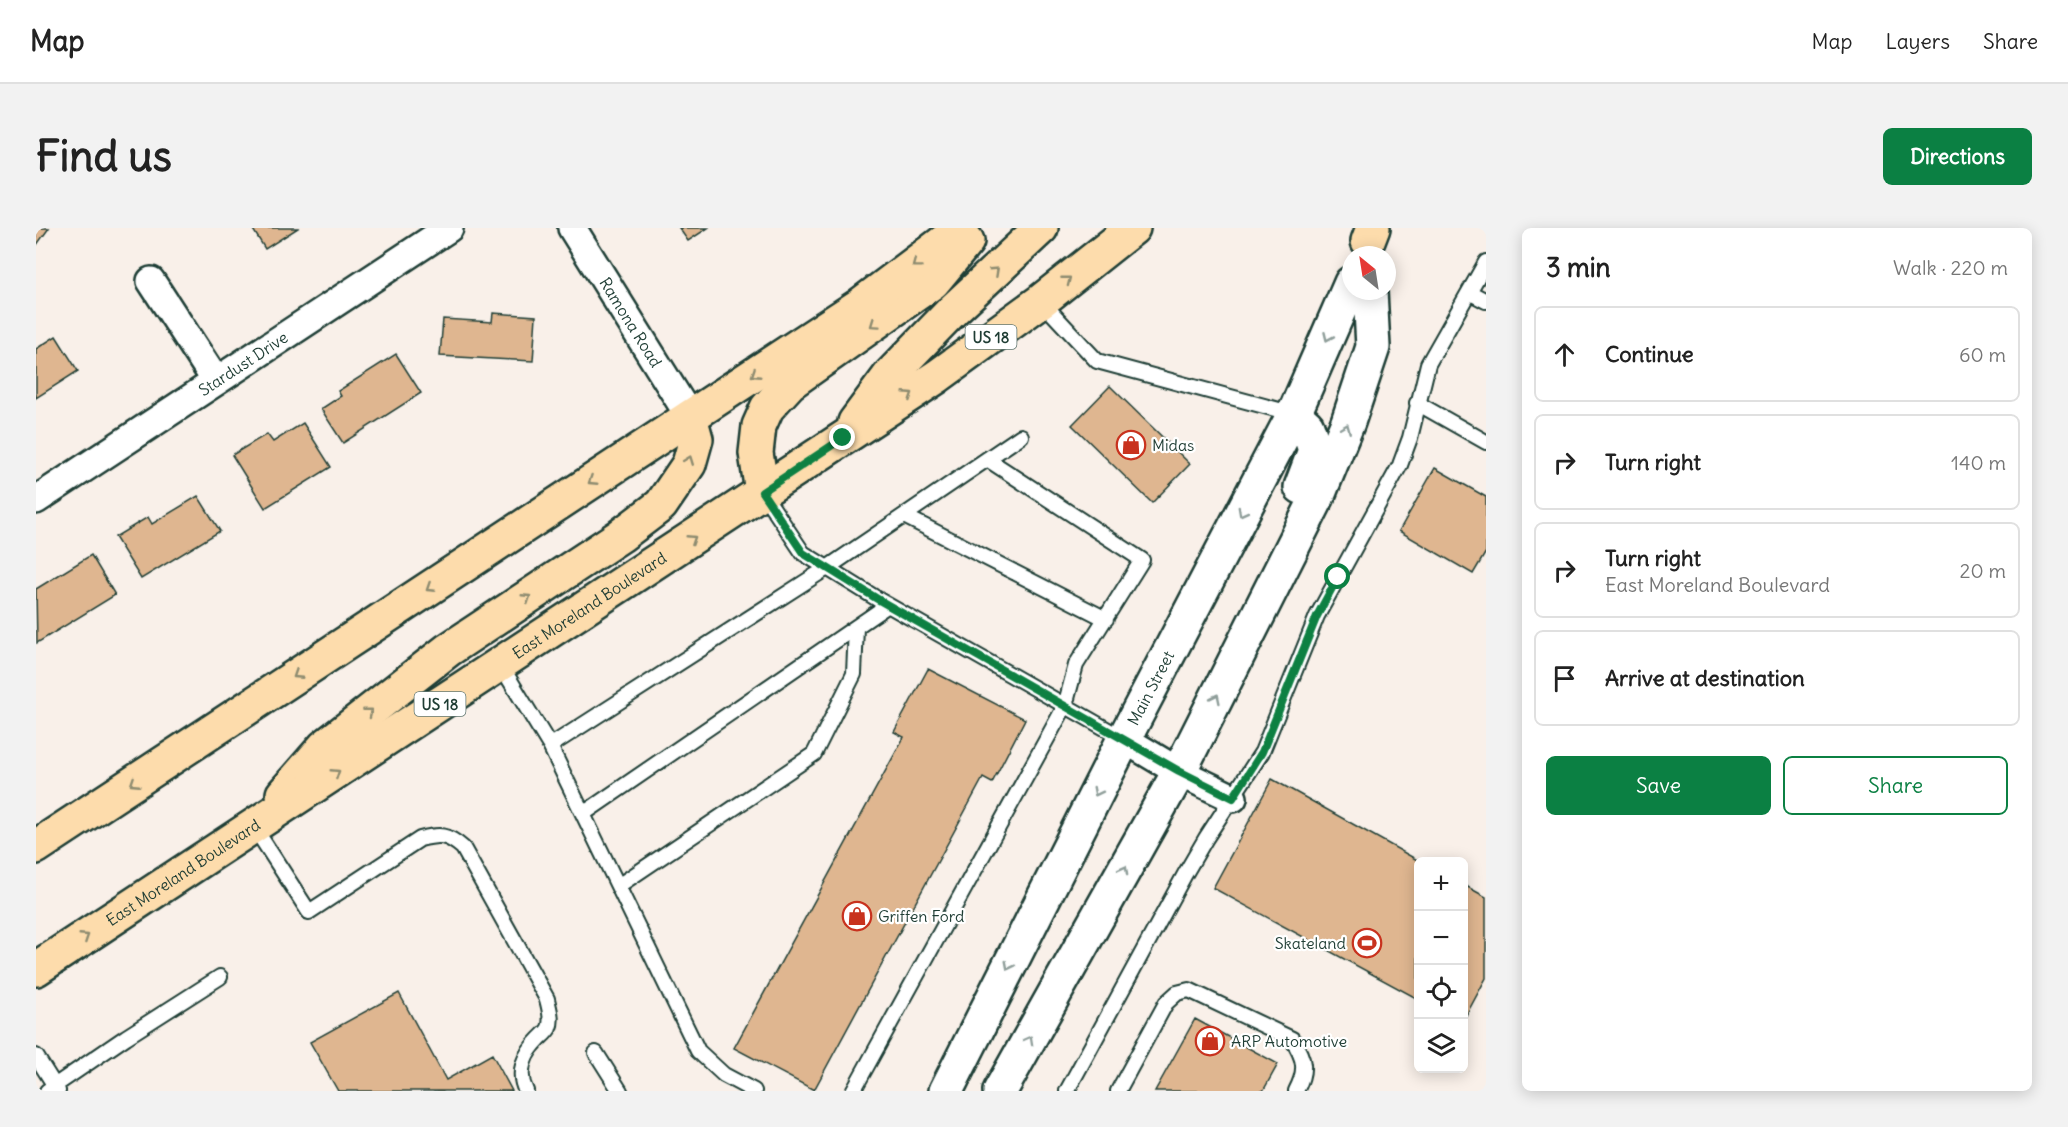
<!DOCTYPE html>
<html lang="en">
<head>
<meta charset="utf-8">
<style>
  body { margin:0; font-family:Delius,sans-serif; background:#f2f2f2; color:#222 }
  .controls { position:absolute; right:18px; bottom:18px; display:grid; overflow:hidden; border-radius:9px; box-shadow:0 3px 15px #0003 }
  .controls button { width:54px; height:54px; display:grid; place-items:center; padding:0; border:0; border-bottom:2px solid #e0e0e0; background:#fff; color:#222; font:30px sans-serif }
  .compass { position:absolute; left:1306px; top:18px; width:54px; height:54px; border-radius:50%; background:#fff; box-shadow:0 3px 15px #0003; rotate:330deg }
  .stop { position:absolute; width:18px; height:18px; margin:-14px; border:4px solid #0b8043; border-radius:50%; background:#fff }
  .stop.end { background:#0b8043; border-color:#fff; box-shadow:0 2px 6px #0008 }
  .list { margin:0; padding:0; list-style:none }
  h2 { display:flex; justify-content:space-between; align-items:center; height:78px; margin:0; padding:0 24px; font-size:26px }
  h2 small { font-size:20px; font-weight:400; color:#767676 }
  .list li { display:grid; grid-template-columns:39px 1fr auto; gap:18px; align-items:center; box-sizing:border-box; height:96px; margin:0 12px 12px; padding:0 12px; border:2px solid #e0e0e0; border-radius:9px }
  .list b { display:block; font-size:22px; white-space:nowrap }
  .list p { margin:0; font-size:20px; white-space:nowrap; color:#767676 }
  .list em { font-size:20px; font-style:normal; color:#767676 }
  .actions { display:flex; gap:12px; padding:18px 24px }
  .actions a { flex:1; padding:14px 0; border:2px solid #0b8043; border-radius:9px; text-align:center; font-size:21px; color:#0b8043 }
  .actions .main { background:#0b8043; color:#fff }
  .icon { flex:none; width:33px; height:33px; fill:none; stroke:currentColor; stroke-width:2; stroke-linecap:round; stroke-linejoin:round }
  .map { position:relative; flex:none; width:1450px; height:863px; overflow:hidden; border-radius:9px }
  header { display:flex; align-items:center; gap:36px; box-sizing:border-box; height:84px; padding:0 30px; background:#fff; border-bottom:2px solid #e0e0e0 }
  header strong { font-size:28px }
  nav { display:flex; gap:33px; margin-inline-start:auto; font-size:21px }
  .intro { display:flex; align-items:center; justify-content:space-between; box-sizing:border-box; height:144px; padding:0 36px }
  h1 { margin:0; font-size:42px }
  .button { padding:15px 27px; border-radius:9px; background:#0b8043; color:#fff; font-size:21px; font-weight:700 }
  main { display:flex; gap:36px; padding:0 36px }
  aside { flex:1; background:#fff; border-radius:9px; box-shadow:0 3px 15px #0003 }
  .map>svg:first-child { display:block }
  .building { fill:#dfb690; stroke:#1f3d34; stroke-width:1.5 }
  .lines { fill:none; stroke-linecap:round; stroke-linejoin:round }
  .lane-casing { stroke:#1f3d34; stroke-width:18 }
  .street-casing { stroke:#1f3d34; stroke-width:32 }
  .secondary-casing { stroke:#1f3d34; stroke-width:38 }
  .primary-casing { stroke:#1f3d34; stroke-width:38 }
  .lane { stroke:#fff; stroke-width:14 }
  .street { stroke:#fff; stroke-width:27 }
  .secondary { stroke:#fff; stroke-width:33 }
  .primary { stroke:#fddcac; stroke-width:33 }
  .oneway { stroke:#8e8c70 }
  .oneway2 { stroke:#8f9e9a }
  .route { stroke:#0b8043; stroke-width:8 }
  .labels { text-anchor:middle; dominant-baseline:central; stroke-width:4.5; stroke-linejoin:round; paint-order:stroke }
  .shield { fill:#fff; stroke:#627771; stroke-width:1.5 }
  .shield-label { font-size:15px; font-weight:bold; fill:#1f3d34 }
  .street-label { font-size:16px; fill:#1f3d34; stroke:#fff }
  .poi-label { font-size:16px; fill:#1f3d34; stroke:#fff; text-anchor:start }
</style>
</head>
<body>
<header>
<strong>Map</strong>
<nav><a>Map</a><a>Layers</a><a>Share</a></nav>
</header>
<div class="intro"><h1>Find us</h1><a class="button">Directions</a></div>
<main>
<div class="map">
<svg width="1450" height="863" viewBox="0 0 1450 863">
  <rect width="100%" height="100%" fill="#f9f0e9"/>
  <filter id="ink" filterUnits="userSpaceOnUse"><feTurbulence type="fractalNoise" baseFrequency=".0167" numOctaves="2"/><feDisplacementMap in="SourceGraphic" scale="12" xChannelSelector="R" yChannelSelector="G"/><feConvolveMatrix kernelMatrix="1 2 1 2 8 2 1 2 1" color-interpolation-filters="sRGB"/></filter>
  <g filter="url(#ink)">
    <path class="building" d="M0,0h13l-13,18z
      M216,0h46l-33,21z
      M643,0h29l-20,13z
      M457,85l43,3 -3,45 -93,-5 3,-37 49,3z
      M20,108l22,35 -42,27v-49z
      M360,126l25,39 -78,50 -22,-34 20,-13 -3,-5z
      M1074,158l80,78 -38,39 -80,-78z
      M267,195l28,44 -66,41 -33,-53 35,-21 6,8z
      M1399,240l51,29v55l-13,22 -74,-43z
      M162,268l22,35 -79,48 -26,-42 33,-20 4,7z
      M55,327l24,40 -78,48 -1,-54z
      M892,441l97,50 -33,64 -9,-5 -169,312 -80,-42 170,-311 -10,-5z
      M1236,551l149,83h-3v137l-205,-111z
      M1428,657l22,12v81l-22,41z
      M363,765l47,87 46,-26 20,37h-174l-28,-49z
      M1159,791l83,45 -15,27h-108z"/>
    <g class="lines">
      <g class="lane-casing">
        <path id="lane" d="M1433,64l17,9
          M1005,73l56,60 197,53
          M1381,175l69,39
          M726,264l41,61 76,47 245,139
          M868,288l202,103
          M464,436l50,82 148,305 26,24 30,16
          M514,518l277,-178 194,-132
          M547,586l305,-209
          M218,599l55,85 111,-73c20,-5 27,-5 43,9l84,151c2,9 6,20 2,29 -2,4 -7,8 -10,11 -14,14 -23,33 -13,52
          M582,658l196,-132 40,-80 2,-47
          M560,825l24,38
          M0,828l22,35
          M11,863l79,-54 94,-60
          M817,863l212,-385 11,-41 66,-105 -155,-101
          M1031,863l118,-217 21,-36 56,-86 55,-136 83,-151 10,-27 18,-74 58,-102
          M1082,863l48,-88 11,-10 12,-3 103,49c13,20 15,31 4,52"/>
      </g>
      <g class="street-casing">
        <g id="street">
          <path id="s1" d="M536,0l118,189"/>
          <path d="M115,53l65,100"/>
          <path id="s2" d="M0,272l413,-272"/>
          <path d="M1088,511l55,33 54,26"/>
        </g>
      </g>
      <g class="secondary-casing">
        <g id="secondary">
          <path d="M1258,186l13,12 8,24 -14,37"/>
          <path id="s3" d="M910,863l178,-352 170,-325 57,-131"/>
          <path d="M964,863l179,-319 138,-274 31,-76 25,-75 -3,-56"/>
        </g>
      </g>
      <g class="primary-casing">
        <g id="primary">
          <path d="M1332,13l5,-13"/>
          <path d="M819,194l35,-47 63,-65 88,-82"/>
          <path d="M726,264l-6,-39 3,-27 8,-18 23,-25 143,-101 34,-41"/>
          <path d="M247,566l41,-47 124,-97 172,-114 41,-31 28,-41 7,-25 -6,-22"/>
          <path d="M0,619l824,-542 102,-77"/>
          <path id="s4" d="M0,741l902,-593 103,-75 92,-73"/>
        </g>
      </g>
      <use href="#lane" class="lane"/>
      <use href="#street" class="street"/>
      <use href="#secondary" class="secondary"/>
      <use href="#primary" class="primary"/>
    </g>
    <defs><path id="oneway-chevron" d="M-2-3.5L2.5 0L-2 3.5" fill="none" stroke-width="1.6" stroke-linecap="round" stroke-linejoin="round" transform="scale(1.5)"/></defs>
    <g class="oneway">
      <use href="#oneway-chevron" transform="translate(880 36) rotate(143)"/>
      <use href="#oneway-chevron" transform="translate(959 43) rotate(-43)"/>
      <use href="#oneway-chevron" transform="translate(1031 52) rotate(-38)"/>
      <use href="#oneway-chevron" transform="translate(838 96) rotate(145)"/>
      <use href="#oneway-chevron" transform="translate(719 146) rotate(147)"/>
      <use href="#oneway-chevron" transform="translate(873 167) rotate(-33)"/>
      <use href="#oneway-chevron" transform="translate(653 232) rotate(-69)"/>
      <use href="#oneway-chevron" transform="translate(556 253) rotate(147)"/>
      <use href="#oneway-chevron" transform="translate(656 311) rotate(-33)"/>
      <use href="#oneway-chevron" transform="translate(394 360) rotate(147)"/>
      <use href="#oneway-chevron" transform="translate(491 370) rotate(-33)"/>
      <use href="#oneway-chevron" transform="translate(261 447) rotate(147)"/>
      <use href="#oneway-chevron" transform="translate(333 484) rotate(-38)"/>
      <use href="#oneway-chevron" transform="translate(300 545) rotate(-33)"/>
      <use href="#oneway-chevron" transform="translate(98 555) rotate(147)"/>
      <use href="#oneway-chevron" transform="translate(49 709) rotate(-33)"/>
    </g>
    <g class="oneway2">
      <use href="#oneway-chevron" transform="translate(1292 109) rotate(114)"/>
      <use href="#oneway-chevron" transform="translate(1310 200) rotate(-68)"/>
      <use href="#oneway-chevron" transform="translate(1206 284) rotate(118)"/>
      <use href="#oneway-chevron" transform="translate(1180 470) rotate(-64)"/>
      <use href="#oneway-chevron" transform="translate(1061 564) rotate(117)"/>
      <use href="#oneway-chevron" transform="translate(1088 642) rotate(-61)"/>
      <use href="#oneway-chevron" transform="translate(973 738) rotate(117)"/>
      <use href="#oneway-chevron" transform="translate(993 812) rotate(-61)"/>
    </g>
  </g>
  <g class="lines" filter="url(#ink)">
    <path class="route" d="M807,210l-81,54 41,61 76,47 300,171 54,27 29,-46 55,-136 21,-39"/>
  </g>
  <defs>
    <g id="shop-ring" transform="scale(1.5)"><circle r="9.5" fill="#fff" stroke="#c8321e" stroke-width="1.5"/><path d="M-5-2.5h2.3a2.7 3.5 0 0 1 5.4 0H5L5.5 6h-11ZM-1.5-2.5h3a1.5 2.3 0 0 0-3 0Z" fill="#c8321e"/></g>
    <g id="stadium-ring" transform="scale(1.5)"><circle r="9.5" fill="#fff" stroke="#c8321e" stroke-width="1.5"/><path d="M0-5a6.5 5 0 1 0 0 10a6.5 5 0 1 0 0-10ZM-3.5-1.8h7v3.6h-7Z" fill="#c8321e"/></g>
  </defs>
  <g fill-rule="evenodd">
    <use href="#shop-ring" x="1095" y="217"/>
    <use href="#shop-ring" x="821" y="688"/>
    <use href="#stadium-ring" x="1331" y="715"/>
    <use href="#shop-ring" x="1174" y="813"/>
  </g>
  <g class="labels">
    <g class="shield">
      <rect x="929.5" y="97" width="51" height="24" rx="4.5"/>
      <rect x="378.5" y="464" width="51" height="24" rx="4.5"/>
    </g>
    <g class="shield-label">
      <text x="955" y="109">US 18</text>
      <text x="404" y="476">US 18</text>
    </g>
    <g class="street-label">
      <text stroke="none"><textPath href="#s1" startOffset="111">Ramona Road</textPath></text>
      <text stroke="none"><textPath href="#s2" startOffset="248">Stardust Drive</textPath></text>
      <text stroke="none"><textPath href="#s4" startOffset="662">East Moreland Boulevard</textPath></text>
      <text stroke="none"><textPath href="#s3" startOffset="452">Main Street</textPath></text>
      <text stroke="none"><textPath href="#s4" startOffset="176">East Moreland Boulevard</textPath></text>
    </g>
    <g class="poi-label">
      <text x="1116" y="217">Midas</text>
      <text x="842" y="688">Griffen Ford</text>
      <text x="1310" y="715" text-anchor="end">Skateland</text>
      <text x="1195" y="813">ARP Automotive</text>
    </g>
  </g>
</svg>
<div class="controls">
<button>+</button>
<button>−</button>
<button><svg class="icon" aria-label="locate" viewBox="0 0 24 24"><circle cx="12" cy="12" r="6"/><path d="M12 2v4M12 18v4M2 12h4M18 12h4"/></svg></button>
<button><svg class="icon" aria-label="layers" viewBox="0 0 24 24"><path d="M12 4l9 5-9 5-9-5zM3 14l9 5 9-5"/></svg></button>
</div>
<svg class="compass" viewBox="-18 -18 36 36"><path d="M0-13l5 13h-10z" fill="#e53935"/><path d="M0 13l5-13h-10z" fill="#767676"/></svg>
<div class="stop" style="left:1302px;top:349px"></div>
<div class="stop end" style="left:807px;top:210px"></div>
</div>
<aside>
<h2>3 min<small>Walk · 220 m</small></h2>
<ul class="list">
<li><svg class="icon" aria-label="ahead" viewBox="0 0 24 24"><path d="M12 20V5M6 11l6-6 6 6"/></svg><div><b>Continue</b></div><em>60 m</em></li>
<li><svg class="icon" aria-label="right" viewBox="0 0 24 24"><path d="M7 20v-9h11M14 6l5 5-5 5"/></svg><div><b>Turn right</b></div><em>140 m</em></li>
<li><svg class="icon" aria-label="right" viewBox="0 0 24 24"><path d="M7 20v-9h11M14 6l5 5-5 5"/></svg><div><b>Turn right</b><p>East Moreland Boulevard</p></div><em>20 m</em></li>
<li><svg class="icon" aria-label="arrive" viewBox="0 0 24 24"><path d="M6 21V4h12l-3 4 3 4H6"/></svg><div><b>Arrive at destination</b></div></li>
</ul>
<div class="actions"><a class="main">Save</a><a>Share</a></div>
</aside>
</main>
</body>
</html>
